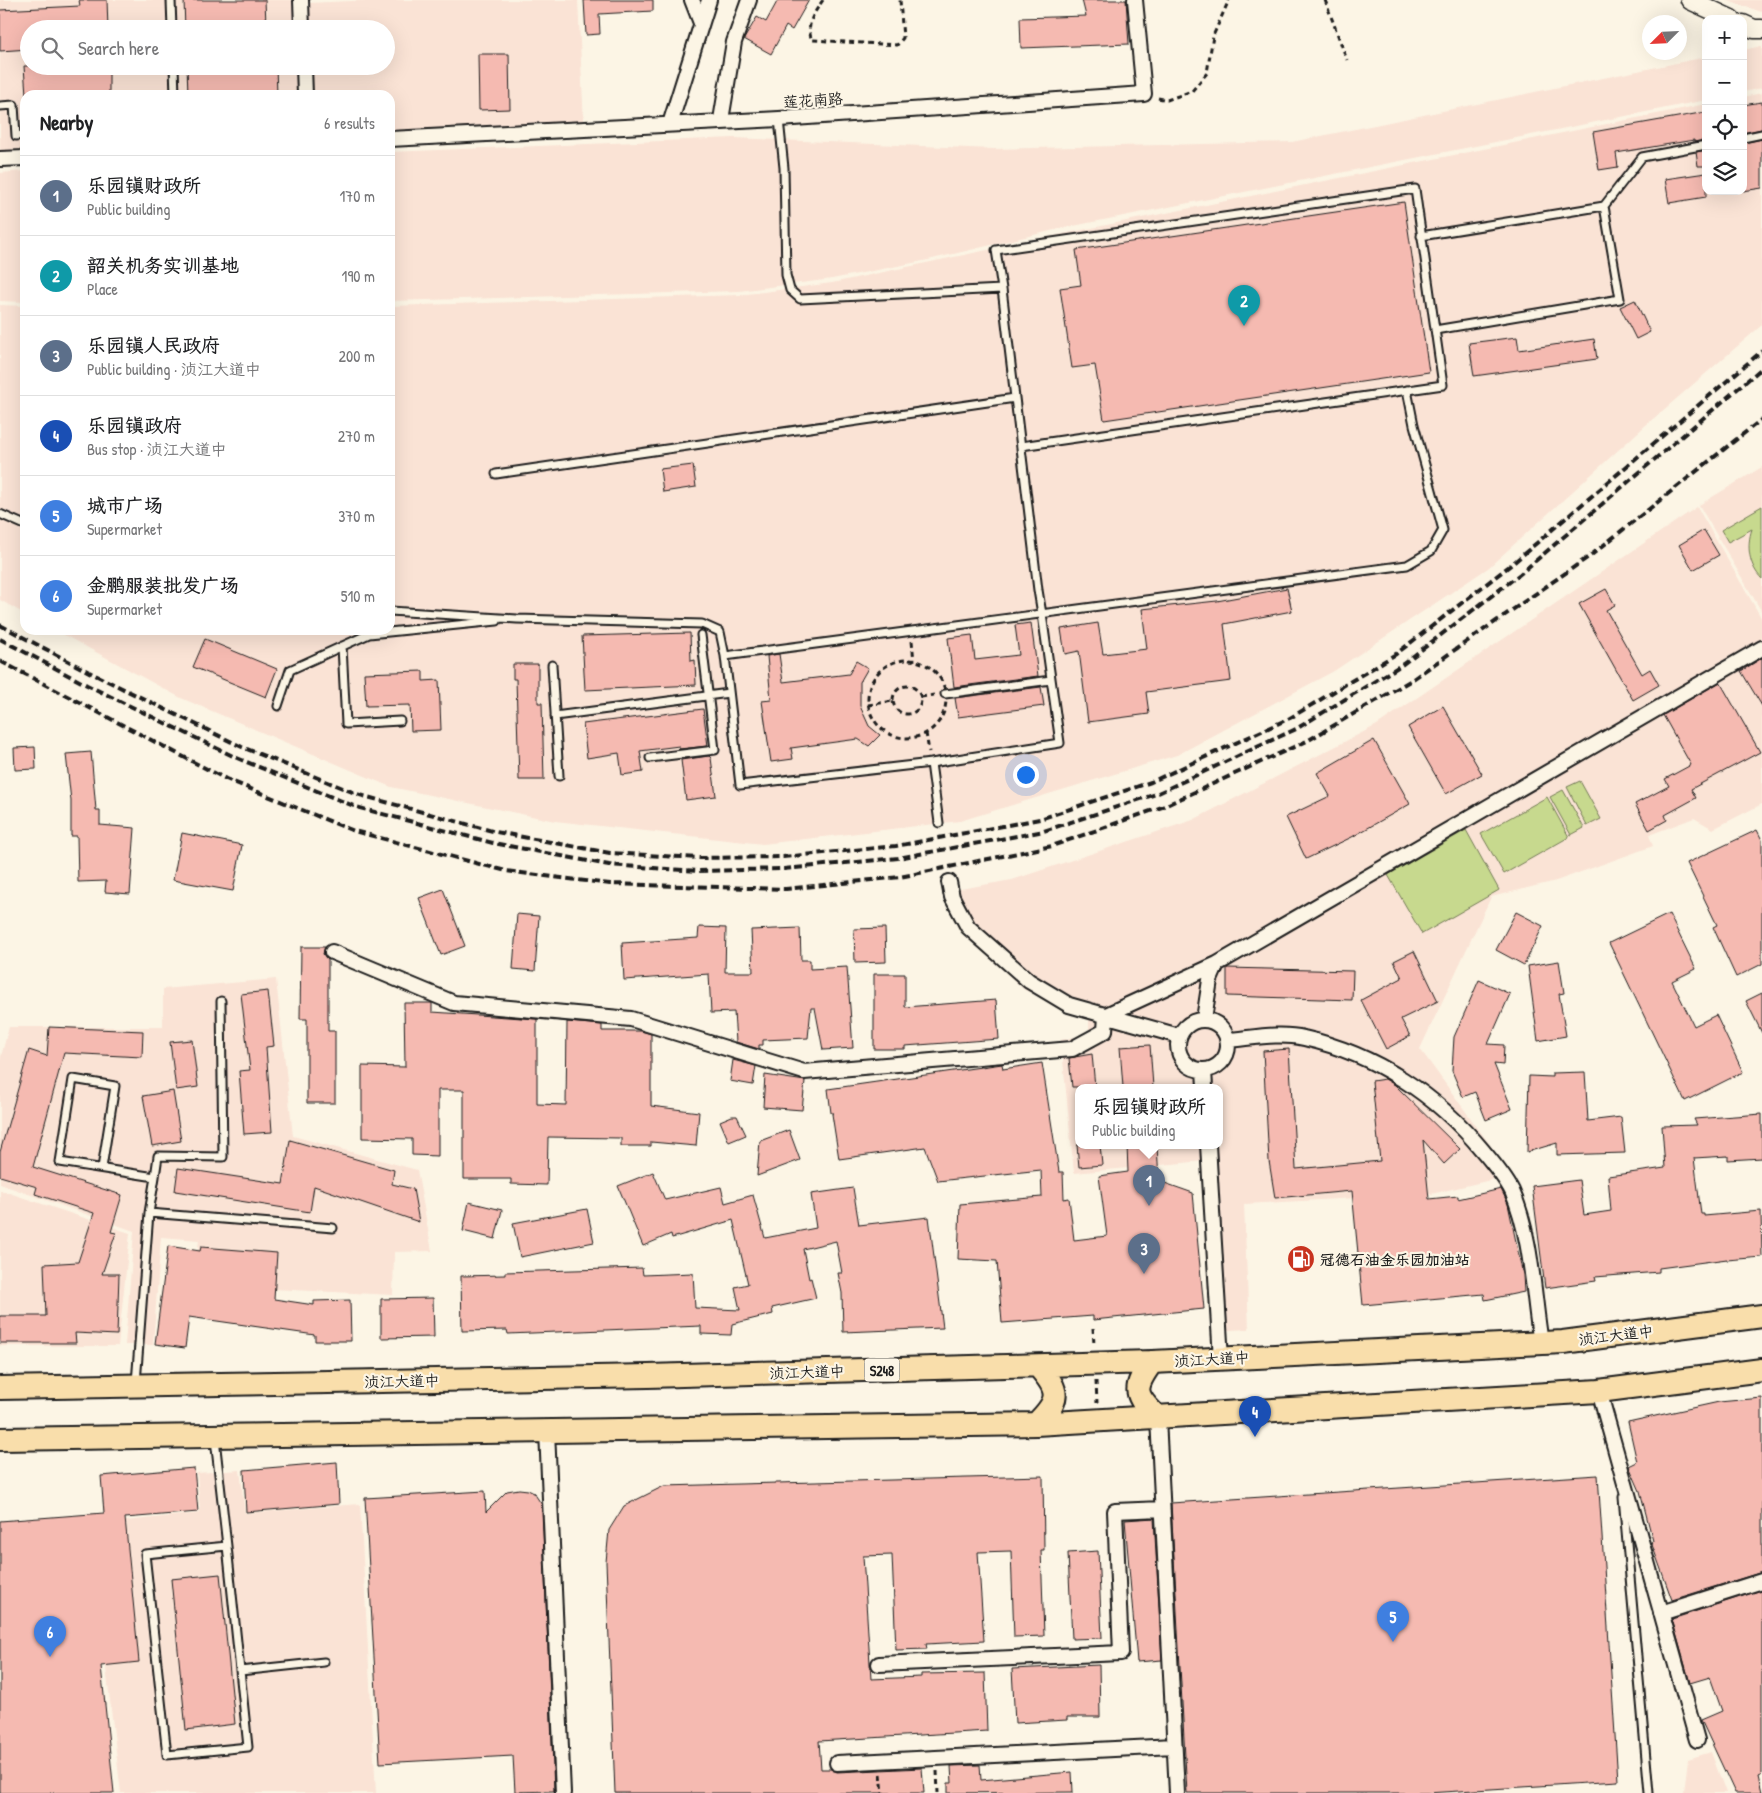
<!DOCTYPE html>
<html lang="en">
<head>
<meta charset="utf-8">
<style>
  body { margin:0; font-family:"Patrick Hand","LXGW WenKai TC",sans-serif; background:#f2f2f2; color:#202124 }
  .controls { position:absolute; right:15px; top:15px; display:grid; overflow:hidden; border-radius:10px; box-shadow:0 5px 20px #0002 }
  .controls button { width:45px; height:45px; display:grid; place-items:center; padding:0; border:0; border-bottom:1px solid #e0e0e0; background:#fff; color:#202124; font:25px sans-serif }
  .compass { position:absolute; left:1642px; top:15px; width:45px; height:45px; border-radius:50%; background:#fff; box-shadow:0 5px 20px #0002; rotate:246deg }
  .you { position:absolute; left:1025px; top:774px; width:18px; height:18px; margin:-12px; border:4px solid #fff; border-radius:50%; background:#1a73e8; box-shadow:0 0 0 8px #1a73e833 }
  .badge { display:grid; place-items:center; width:32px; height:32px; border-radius:50%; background:#c8321e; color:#fff; font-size:16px; font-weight:700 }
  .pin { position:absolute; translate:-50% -41px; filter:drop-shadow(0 1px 2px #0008) }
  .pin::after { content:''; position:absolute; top:26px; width:18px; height:15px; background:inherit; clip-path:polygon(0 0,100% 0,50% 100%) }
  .popup { position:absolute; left:1075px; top:1084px; width:148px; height:65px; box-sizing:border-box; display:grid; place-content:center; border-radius:10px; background:#fff; filter:drop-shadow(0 1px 4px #0005); font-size:16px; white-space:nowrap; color:#757577 }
  .popup b { font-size:19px; color:#202124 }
  .popup::after { content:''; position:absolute; left:50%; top:100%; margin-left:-10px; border:10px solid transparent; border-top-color:#fff }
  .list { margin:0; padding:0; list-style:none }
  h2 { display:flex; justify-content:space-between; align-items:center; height:65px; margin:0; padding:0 20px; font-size:21px }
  h2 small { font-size:16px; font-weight:400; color:#757577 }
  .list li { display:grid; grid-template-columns:32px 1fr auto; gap:15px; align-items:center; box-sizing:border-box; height:80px; padding:0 20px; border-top:1px solid #e0e0e0 }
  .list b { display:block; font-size:19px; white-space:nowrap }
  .list p { margin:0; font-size:16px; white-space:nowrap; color:#757577 }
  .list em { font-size:16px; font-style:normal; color:#757577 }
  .icon { flex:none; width:28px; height:28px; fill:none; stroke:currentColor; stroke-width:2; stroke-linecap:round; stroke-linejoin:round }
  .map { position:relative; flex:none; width:1762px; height:1793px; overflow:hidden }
  .search { position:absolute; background:#fff; box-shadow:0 5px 20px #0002; left:20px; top:20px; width:375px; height:55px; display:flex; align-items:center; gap:12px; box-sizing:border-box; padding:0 18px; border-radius:28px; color:#757577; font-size:19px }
  .panel { position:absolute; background:#fff; box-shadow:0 5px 20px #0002; left:20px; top:90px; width:375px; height:545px; border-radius:15px }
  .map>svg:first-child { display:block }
  .built { fill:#fae3d5; fill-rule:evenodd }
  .green { fill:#c7d98e; stroke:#727a55 }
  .building { fill:#f5bab1; stroke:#1c1c1c }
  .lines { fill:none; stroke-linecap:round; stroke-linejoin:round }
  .service-casing { stroke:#1c1c1c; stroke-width:11 }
  .minor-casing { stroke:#1c1c1c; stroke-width:18 }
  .tertiary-casing { stroke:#1c1c1c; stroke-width:21 }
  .primary-casing { stroke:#1c1c1c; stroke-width:26 }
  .path { stroke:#1c1c1c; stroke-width:3; stroke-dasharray:5 4; stroke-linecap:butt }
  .service { stroke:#fcf5e5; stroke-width:7 }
  .minor { stroke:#fcf5e5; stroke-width:14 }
  .tertiary { stroke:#fcf5e5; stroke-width:18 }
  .primary { stroke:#f9deab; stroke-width:22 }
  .rail { stroke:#1c1c1c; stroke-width:4; stroke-dasharray:8 4; stroke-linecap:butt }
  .labels { text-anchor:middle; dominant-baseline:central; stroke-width:4.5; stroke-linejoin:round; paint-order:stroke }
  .shield { fill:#fcf5e5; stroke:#5f5d58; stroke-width:1 }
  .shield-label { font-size:14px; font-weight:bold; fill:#1c1c1c }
  .street-label { font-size:15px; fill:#1c1c1c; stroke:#fcf5e5 }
  .poi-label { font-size:15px; font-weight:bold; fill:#1c1c1c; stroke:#fcf5e5; text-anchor:start }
</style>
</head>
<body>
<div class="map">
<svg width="1762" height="1793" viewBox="0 0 1762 1793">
  <rect width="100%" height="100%" fill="#fcf5e5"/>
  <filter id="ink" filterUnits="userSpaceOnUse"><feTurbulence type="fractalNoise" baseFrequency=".02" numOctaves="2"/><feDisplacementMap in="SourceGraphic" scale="10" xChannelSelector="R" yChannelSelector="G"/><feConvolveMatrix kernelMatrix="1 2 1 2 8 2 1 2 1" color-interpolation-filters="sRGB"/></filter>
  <g filter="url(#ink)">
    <path class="built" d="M0,0h296l1,29h-268v37h270l1,29h-275v57l-25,1z
      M373,0h205l6,124 -194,8v-37h-78l-1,-29h75v-37h-77l-1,-26z
      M1725,0h37v12z
      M1762,46v42l-19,4v-42z
      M1706,57v43l-643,128 -135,32 -96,19 -93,12 -349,10v-149l344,-14 259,11 299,-7z
      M1762,93v232l-116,100 -158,143 -154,103 -157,84 -217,66 -197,23 -208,-23 -164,-34 -210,-89 -126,-68h335v-324l350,-11 92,-12 235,-50 639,-129v87h37v-94z
      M25,171v131l-25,-1v-128z
      M0,305l25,1v308l-25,-14z
      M1762,467v145l-63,-107z
      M1697,507l65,112v185l-49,25 -19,-11 -45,17 4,11 -97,35 -65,16 -71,152 92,126 -81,19 -187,10 5,125 -37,2 -8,-170 -130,12 -13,-133 28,-6v-17l-64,-27 -65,-59 -17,-39 69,-12 181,-60 184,-95zM1079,1087h140v58h-140z
      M276,979l17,157 124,34 15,81 -38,1 -1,43 -200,-10 6,-45 -38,-3 -8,108h-28l9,-114 -134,-47v-124l9,-33h154v-38z
      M0,1190l130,43 -12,113h-118z
      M240,1470l5,43 115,-9 16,289h-255l-32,-268 111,-12 -3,-40z
      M1711,1752l15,41h-42l4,-34z"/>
    <path class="green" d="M1762,506v73c-13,-13 -16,-33 -10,-50l-24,13 -7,-12z
      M1580,781l21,38 -14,7 -20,-39z
      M1563,790l21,38 -13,7 -21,-38z
      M1547,797l22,40 -65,37 -23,-40z
      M1466,830l33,60 -77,44 -34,-59z"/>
    <path class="building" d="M79,0h28l1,29h-79v20l-29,2v-41l80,-4z
      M184,0h81l1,25 -81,4z
      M584,0h69v11l-54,3 1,20 -14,1z
      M778,0h31l-17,30 -6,-4 -15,28 -27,-15 13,-22 9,5z
      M1082,0h44l3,44 -108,4 -1,-30 66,-2z
      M478,54h31l1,55 -31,1z
      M24,66h85v29h-83z
      M187,66h89l1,29h-89z
      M1762,102v27l-19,4v-28z
      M1706,112v28l-12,2v-2l-78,13 2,14 -19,3 -6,-38z
      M1762,139v49l-19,3v-48z
      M1706,150v16h-8l-2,-14z
      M1706,173v24l-37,6 -4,-24z
      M1404,202l25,170 -325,48 -9,-55 -23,3 -12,-80 21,-3 -5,-35z
      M1635,300l15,32 -14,7 -16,-32z
      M1517,337l2,13 75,-11 3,20 -123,17 -5,-33z
      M693,465l3,22 -33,5 -3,-23z
      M1704,530l15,25 -26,15 -14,-25z
      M1287,588l5,23 -68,13 7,57 -85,11 3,22 -61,8 -9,-71 -14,3 -4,-25 37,-6 5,31 44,-5 -5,-40 75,-8z
      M1606,589l9,16 -9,5 36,64 8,-5 9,16 -26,15 -54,-96z
      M1031,623l7,53 -84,11 -6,-49 24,-3 3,25 44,-5 -4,-30z
      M690,633l1,28 4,-1 1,25 -111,5 -3,-54z
      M205,639l72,30 -11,28 -73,-30z
      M779,654l4,28 66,-8 7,-13 12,7 -8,14v24l9,20 11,9 -11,11 -11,-7 -67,9 2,11 -22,3 -9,-61 9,-1 -4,-44z
      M1762,658v48l-21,-35z
      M513,664h25v39h4l2,77h-25l-3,-101h-3z
      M423,671v10l16,-1 2,50 -30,1 -1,-26 -44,1 -2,-33z
      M1720,682l40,70 -69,37 5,9 -31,17 2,5 -18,10 -14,-26 34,-18 -4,-7 26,-14 -28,-50z
      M1041,687l3,19 -86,11 -3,-19z
      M1443,706l39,68 -36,20 -38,-67z
      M703,709l5,37 -29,3v-3l-39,5 3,21 -21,3 -3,-22 -32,5 -4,-34z
      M1374,740l36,64 -58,33 -46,22 -20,-42 44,-21 -13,-23z
      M35,747l1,22 -21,1 -1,-22z
      M91,752l5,58h4v15l35,3 -5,66 -25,-2 1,-11 -28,1 -1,-46h-6v-35l-5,-47z
      M709,756l2,2 5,38 -30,4 -5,-40z
      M1757,830l5,10v124l-26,13 -23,-50 4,-2 -30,-62z
      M182,833l60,12 -9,46 -60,-11z
      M443,889l22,57 -24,9 -22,-57z
      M1516,912l27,14 -19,39 -28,-15z
      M517,914l22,2 -4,55 -22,-2z
      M1669,914l27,55 -24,12 22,45 22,-11 27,57 -58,29 -76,-158z
      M699,927l27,1 -1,44h28l-2,-42 49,-2 1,32h9v9l37,-2 6,81 -30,2 -8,-42h-4l-3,30 -45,2v5h-4v4l-23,-7 -2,-30 -23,1 -2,-39 -85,6 -2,-37 76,-5z
      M885,928l1,34 -31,1 -1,-34z
      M301,947h24l-2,7 5,6v71h7v72h-28v-84h-7z
      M1414,951l24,50 -37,18 9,17 -24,13 -25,-49 41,-22 -8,-17z
      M1559,961l5,32 -5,1 7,42 -28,5 -10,-75z
      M1227,968l126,3 -1,29 -125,-4z
      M874,974h31v33l91,-7 3,39 -94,7v3h-31z
      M1479,980l31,14 -22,50 16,1 -1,20 -9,-1 18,45 -26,11 -11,-28 -12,5 -11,-26 2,-34z
      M268,991l6,55 -8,1 6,85 -28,2 -5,-63 11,-1 -9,-76z
      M1762,993v40l-16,-32z
      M404,1003h28v9l105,7v85l29,1 1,-83 35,3v6h39l10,3v72l48,6 -3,34 -45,-4v4h-30v-8l-73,-1 -1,48 -36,-1v-5h-47v-89h-26v66l-26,-1v-16l-50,-1v-72l43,1z
      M49,1027l94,4 -1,26 -78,-4 -31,114 89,28 -11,37 5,1 -14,41h17l-2,61 -42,-2 1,10h-76v-27h46l-2,-52 34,-2 16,-49 -59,-19 2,-7 -37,-11v-24l29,-102 18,6z
      M192,1040l6,47 -22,3 -6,-48z
      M1150,1045l3,42h-30l-3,-40z
      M1289,1049l7,120 84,-8 -8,-80 13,-2 10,6 65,64 -16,15 -21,-24 6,59 29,-3v3l43,-10 7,15 15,71 1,17 -39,8 -1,-6 -121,11 -11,-114 -77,7 -6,-37 -6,-110z
      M1092,1054l3,33h-23l-3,-29z
      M733,1060l23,6 -3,19 -23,-4z
      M1042,1063l17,109h4l1,27 5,-1 5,42 33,-4 -8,-60 29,-4 -1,-27h30l2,36 34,12 11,116 -111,11v-4l-91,7 -5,-62 -39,-2 2,-55 82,-7 -1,-27 -103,11 -13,-34 -86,12 -7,-45 2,-1h-3l-3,-24 174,-25 1,5z
      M1585,1072l3,49 33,-4 4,36 -68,2v-12l-30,9 2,-76 23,1v-4z
      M765,1075l40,6 -3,29 -39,-3z
      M173,1091l8,50 -29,5 -9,-50z
      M1762,1114v44l-34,2v-4l-34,2 7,56h3v2l57,-5 1,46 -35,3v-1l-68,9v4l-64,5 1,4 -51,7 -13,-102 47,-6 5,35 27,-4 -3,-35 57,-8 -3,-42 35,-1 -3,-6z
      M732,1116h5l9,19 -17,7 -9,-21z
      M789,1130l11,30 -43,16 3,-35z
      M290,1140l104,30 -2,14 21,5 6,33 -105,-36 -4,26 -135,-21 3,-23 105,16z
      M1077,1145h23l2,20 -23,2z
      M653,1172l12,28 56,-13 4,16 28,-8 12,43 51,-10 -5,-34 42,-6 6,37 70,-8 14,111 -100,4 -1,-39 -4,-20h4l-6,-32 -33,8 6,30 2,-1 5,20 -44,10 1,6 -41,10 -1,11 -30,-1v-8l-193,8 -1,-4 -45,1 -1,-55 44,-1v-3l137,-4 1,7 50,-2 2,35 45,2 -5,-23 13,-3 -15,-64 -61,18 -1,-4 -28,12 -25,-60z
      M469,1202l33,8 -7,29 -32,-8z
      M587,1209l7,33 -74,15 -7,-34z
      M168,1246l32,5 1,-4 76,6 -3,46 40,6v-4l36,-1 1,41h-36v-6l-126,-18 -4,31 -30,-4z
      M433,1298l1,39 -53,1v-39z
      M1762,1398v174l-90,28 -21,-58 2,-1 -13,-50 -11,-25 8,-4 -9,-40 91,-20z
      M337,1462l2,42 -93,8 -2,-42z
      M194,1468l4,44 -73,6 14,144 -38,4 13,127h-114v-272l104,-8 -3,-37z
      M1598,1475l20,306 -191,12h-240l-16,-290z
      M1043,1476l1,74h-3l3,86 -30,1 -3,-86 -33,1 6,89 -58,3 1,5 -31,1 -4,-95 -29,1 8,123 50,-2v-3l64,-1 2,58 -168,10 2,28h10l6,3 85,-4 2,25h-309l-9,-231 3,-32 15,-24 40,-20z
      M519,1489l9,1 6,3 8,12 12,286 -39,1 -2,-36 -133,7 -15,-265 120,-7 1,21 21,-21z
      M1154,1518l8,142 -25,2 -12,-142z
      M1098,1551l4,87 -30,1 -4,-86z
      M220,1574l15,150 -49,6 -15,-151z
      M1762,1590v184l-4,2 4,17h-27l-34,-73 21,-9 -12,-34 -20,6 -18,-64z
      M1099,1665l1,52h-33v3l-52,3 -3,-54z
      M980,1765l1,15 91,-8 1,20 -125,1v-10h4l-1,-17z"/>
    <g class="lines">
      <g class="service-casing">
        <path id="service" d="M171,0l1,29
          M174,66l1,29
          M0,106l14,-1 2,31 9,-1
          M779,119l5,49 2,107 4,15 10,9 202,-10 36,301 4,24 18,129 -129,20 -191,22 -15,-129 682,-91 24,-14 12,-21 -29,-105 -7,-35
          M1743,138l19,-4
          M1604,206l38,-49 64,-12
          M1421,236l183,-30 16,93 -185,31
          M1002,289l-6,-39 419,-61 28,196 -422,61
          M496,474l519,-76
          M0,514l25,11
          M390,611l127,8 185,5 18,8 5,24
          M342,646l4,78 54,-3
          M552,665l7,111
          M945,694l106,-14
          M278,706l12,-36 79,-36 128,-13
          M555,716l174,-23
          M650,758l65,-8 -14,-115
          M931,763l8,60
          M102,1168l13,-82 -42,-7 -13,83 95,15 -6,36
          M155,1177l3,-21 65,1 -2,-156
          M136,1383l13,-170 184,15
          M215,1439l12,107 -82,8 22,201 81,-8 -21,-201
          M1623,1497l26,296
          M240,1671l84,-9"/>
      </g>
      <g class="minor-casing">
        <path id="minor" d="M301,0l1,29
          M692,0l9,23
          M304,66l1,29
          M721,120l13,-78 15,-42
          M670,124l39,-124
          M390,139l389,-20 365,-25 -9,-94
          M0,159l25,-1
          M949,882l3,15 16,30 61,54 40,24 110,31
          M332,952l122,51 177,16 173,53 268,-23 33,-18 1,-16 111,-51
          M1204,1019l6,-39 7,-16 545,-316
          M1178 1045a25 25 0 1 1 50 0a25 25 0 1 1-50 0Z
          M1228,1040c24,-2 52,-8 76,-2 71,16 133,57 179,113 10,12 22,26 29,40 20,46 21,103 29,152
          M1204,1070l1,17
          M1208,1145l13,214
          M1599,1391l98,349
          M1158,1418l19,375
          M547,1431l16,362
          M1661,1613l101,-32
          M879,1664l242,-11 -6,-142 47,-2
          M837,1763l337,-17"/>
      </g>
      <g class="tertiary-casing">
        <path id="tertiary" d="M1690,0l41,19
          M1743,24l11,5h8"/>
      </g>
      <g class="primary-casing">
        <path id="primary" d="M1152,1362c-20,27 -18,33 6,56
          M0,1388l648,-12 504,-14 411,-20 199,-26
          M1036,1424c24,-24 25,-32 2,-58
          M0,1439l1036,-15 563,-33 163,-21"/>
      </g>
      <path class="path" d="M823,0c-9,13 -18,25 -11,40l85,5 6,-7 -3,-38
        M1325,0l22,60
        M1158,98l9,2 25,-9 15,-18 6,-37 16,-36
        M912,641l2,20
        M868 699a39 39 0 1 1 78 0a39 39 0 1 1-78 0Z
        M893 700a14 14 0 1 1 28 0a14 14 0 1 1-28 0Z
        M921,697l13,-2
        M868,705l25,-4
        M926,733l3,19
        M1093,1328l1,17
        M1096,1381l1,22
        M937,1771l1,22
        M881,1774l2,19"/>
      <use href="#service" class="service"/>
      <use href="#minor" class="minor"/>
      <use href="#tertiary" class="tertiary"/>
      <use href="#primary" class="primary"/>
      <path class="rail" d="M0,625l93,49 149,73 118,48 136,37 114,21 89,5 84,-1 113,-11 144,-27 111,-37 139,-64 106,-64 116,-90 250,-213
        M0,639l87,46 150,73 119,49 137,36 116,22 89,6 86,-2 114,-11 146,-27 112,-37 140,-65 107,-65 117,-90 242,-206
        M0,661l226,118 128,52 152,40 104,13 176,5 114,-12 152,-31 110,-39 145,-66 103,-60 180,-125 172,-137"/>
    </g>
  </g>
  <defs>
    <g id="fuel-disc" transform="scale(1.4375)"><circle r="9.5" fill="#c8321e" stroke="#fcf5e5"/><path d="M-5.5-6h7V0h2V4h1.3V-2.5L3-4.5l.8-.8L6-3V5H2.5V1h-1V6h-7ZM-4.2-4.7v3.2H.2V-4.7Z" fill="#fff"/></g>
  </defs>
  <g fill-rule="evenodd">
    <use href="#fuel-disc" x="1301" y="1259"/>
  </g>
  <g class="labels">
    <rect class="shield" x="864.5" y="1358.5" width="35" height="23" rx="4"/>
    <g class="shield-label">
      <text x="882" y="1370">S248</text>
    </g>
    <g class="street-label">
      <text transform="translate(813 100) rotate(-4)">莲花南路</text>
      <text transform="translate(1616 1335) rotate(-7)">浈江大道中</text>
      <text transform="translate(1212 1359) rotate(-3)">浈江大道中</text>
      <text transform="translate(807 1372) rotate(-2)">浈江大道中</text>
      <text transform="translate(402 1381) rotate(-1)">浈江大道中</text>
    </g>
    <g class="poi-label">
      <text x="1320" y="1259">冠德石油金乐园加油站</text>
    </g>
  </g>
</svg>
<div class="controls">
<button>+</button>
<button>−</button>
<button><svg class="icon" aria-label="locate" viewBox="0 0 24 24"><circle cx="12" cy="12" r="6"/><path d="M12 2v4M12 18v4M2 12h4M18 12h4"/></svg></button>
<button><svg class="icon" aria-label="layers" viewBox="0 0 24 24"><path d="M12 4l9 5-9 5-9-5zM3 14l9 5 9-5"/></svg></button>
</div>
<svg class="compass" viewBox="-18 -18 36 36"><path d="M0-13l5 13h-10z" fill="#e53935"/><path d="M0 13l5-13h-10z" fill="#757577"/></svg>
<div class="you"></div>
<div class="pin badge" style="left:1149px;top:1206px;background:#5c6f8a">1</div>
<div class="popup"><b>乐园镇财政所</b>Public building</div>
<div class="pin badge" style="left:1244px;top:326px;background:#0f9aa8">2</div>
<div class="pin badge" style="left:1144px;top:1274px;background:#5c6f8a">3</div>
<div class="pin badge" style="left:1255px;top:1437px;background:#1a4fb4">4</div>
<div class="pin badge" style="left:1393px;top:1642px;background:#3f7fe0">5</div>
<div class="pin badge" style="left:50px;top:1657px;background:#3f7fe0">6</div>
<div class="search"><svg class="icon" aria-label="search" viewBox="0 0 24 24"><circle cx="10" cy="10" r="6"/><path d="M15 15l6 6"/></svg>Search here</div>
<section class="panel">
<h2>Nearby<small>6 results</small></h2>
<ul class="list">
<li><span class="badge" style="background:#5c6f8a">1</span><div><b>乐园镇财政所</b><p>Public building</p></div><em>170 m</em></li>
<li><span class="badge" style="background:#0f9aa8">2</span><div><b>韶关机务实训基地</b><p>Place</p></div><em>190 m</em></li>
<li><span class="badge" style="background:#5c6f8a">3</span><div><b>乐园镇人民政府</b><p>Public building · 浈江大道中</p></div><em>200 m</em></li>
<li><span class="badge" style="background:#1a4fb4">4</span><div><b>乐园镇政府</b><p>Bus stop · 浈江大道中</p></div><em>270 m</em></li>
<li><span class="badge" style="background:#3f7fe0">5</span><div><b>城市广场</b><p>Supermarket</p></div><em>370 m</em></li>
<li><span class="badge" style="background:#3f7fe0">6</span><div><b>金鹏服装批发广场</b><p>Supermarket</p></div><em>510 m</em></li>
</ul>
</section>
</div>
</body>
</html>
